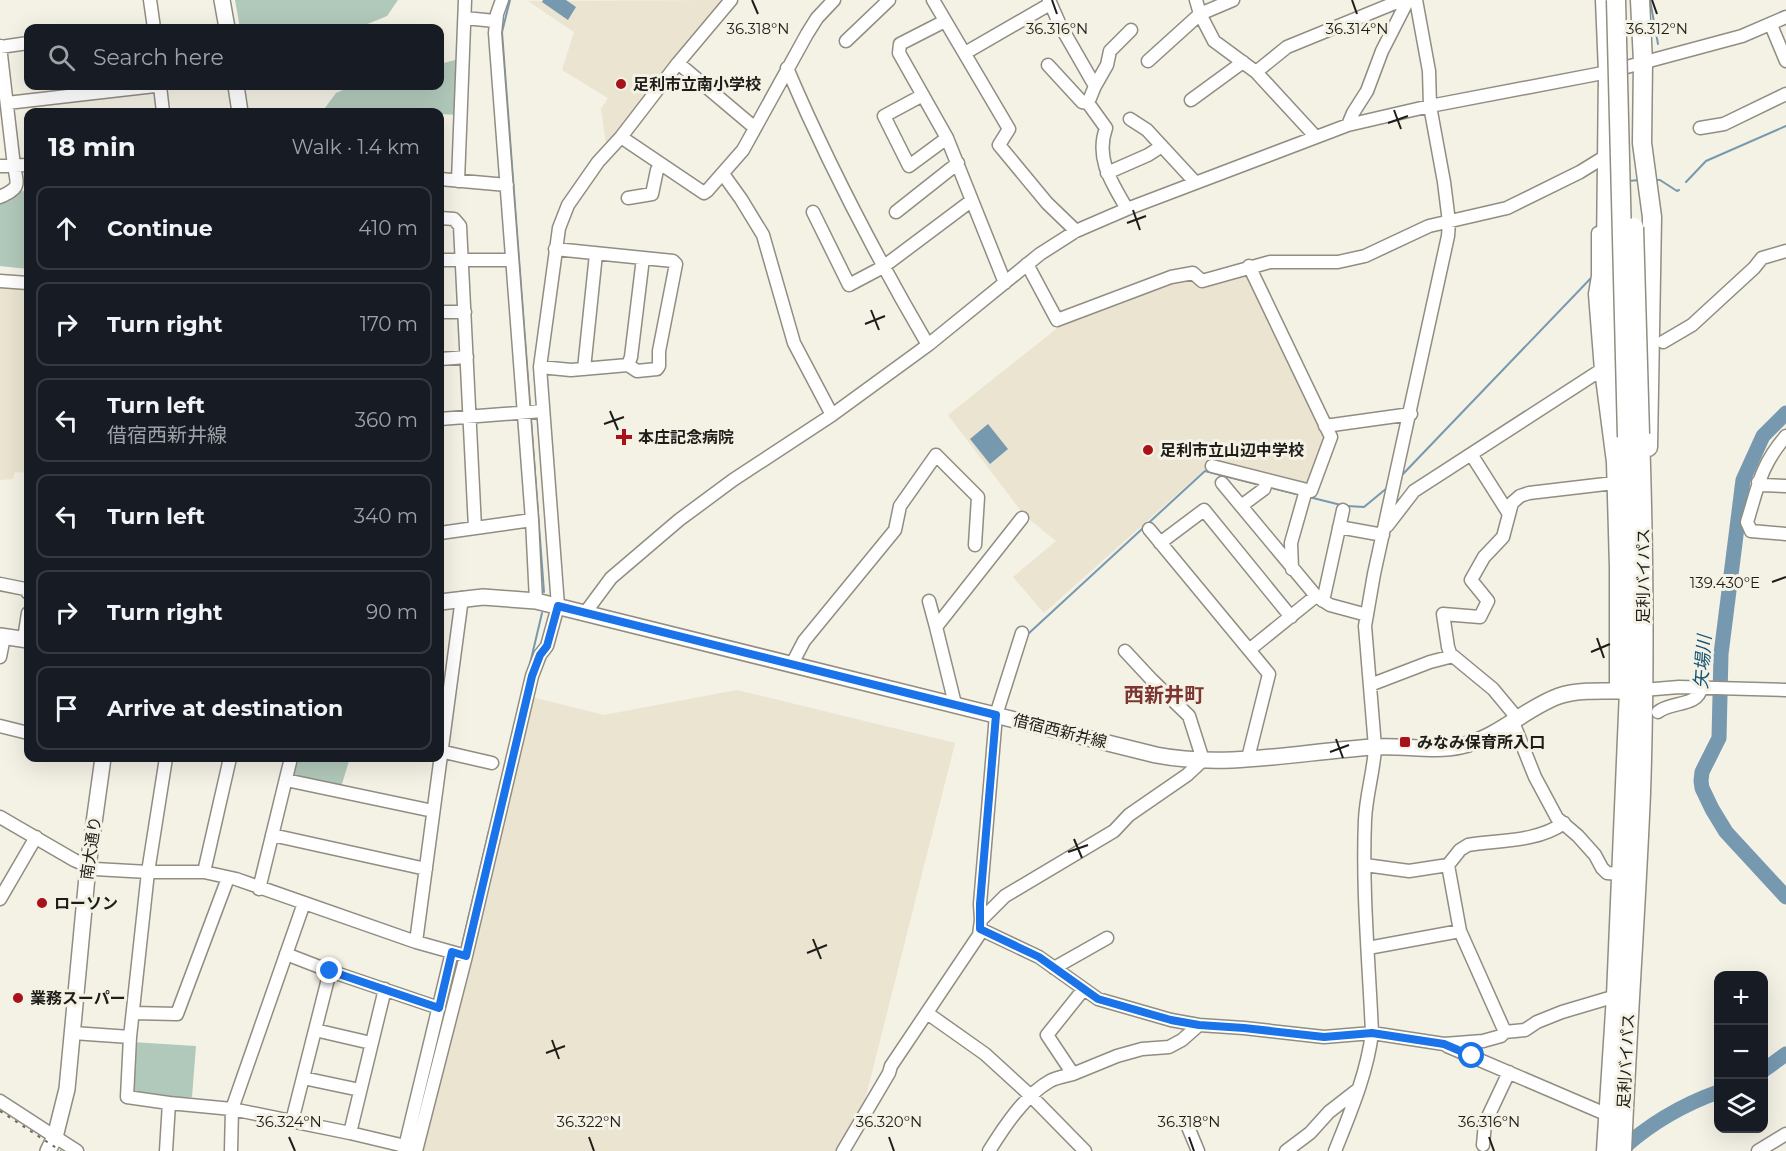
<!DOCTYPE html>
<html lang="en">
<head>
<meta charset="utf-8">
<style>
  body { margin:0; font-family:Montserrat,"Noto Sans JP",sans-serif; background:#20242c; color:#f1f3f6 }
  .controls { position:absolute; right:18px; bottom:18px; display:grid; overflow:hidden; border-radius:12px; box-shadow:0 6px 24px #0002 }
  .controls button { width:54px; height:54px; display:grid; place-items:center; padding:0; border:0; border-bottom:2px solid #363941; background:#171b24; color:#f1f3f6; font:30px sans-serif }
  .stop { position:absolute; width:18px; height:18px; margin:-14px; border:4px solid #1a73e8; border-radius:50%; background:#fff }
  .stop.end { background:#1a73e8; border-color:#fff; box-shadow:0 2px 6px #0008 }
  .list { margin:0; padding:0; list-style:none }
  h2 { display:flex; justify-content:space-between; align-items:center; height:78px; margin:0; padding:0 24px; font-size:26px }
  h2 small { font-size:20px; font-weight:400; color:#9ea1a6 }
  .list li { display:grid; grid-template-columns:39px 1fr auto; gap:18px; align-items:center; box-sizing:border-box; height:84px; margin:0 12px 12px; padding:0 12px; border:2px solid #363941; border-radius:12px }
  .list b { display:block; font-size:22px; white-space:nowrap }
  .list p { margin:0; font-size:20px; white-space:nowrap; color:#9ea1a6 }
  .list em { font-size:20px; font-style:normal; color:#9ea1a6 }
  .icon { flex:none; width:33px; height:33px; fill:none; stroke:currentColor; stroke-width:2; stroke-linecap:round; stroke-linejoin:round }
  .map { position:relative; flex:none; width:1786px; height:1151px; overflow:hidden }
  .search { position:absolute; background:#171b24; box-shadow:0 6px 24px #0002; left:24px; top:24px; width:420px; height:66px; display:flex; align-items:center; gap:15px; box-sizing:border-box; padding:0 21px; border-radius:12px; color:#9ea1a6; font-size:22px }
  .panel { position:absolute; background:#171b24; box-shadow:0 6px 24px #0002; left:24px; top:108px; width:420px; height:654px; border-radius:12px }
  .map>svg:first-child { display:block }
  .built { fill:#eae4d1 }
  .green { fill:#b1c9ba }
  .water { fill:#7699b0 }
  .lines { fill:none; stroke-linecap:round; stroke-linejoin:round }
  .stream { stroke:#7699b0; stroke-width:2 }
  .river { stroke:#7699b0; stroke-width:15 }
  .minor-casing { stroke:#918d82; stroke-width:15 }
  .major-casing { stroke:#918d82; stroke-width:18 }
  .highway-casing { stroke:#918d82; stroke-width:21 }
  .minor { stroke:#fff; stroke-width:12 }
  .major { stroke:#fff; stroke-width:15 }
  .highway { stroke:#fff; stroke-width:18 }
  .rail { stroke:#6c6a63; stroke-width:2; stroke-dasharray:3 6; stroke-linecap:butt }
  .highway-bridge-casing { stroke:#918d82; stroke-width:21; stroke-linecap:butt }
  .highway-bridge { stroke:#fff; stroke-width:18 }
  .route { stroke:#1a73e8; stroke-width:8 }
  .ticks { fill:none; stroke:#1e1d19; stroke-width:2 }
  .poi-dot { fill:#a7121b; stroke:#f4f1e5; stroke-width:2 }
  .labels { text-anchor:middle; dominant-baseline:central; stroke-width:6; stroke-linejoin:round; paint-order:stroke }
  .poi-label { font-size:16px; font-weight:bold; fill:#1e1d19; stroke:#f4f1e5; text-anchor:start }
  .street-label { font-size:16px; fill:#1e1d19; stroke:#f4f1e5 }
  .water-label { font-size:18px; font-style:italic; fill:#145273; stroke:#f4f1e5 }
  .quarter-label { font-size:20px; font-weight:bold; fill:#7c3531; stroke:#f4f1e5 }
  .ticks-label { font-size:15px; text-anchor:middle; fill:#1e1d19; stroke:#f4f1e5; stroke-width:6; stroke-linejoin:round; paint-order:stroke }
</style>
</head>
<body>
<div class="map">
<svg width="1786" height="1151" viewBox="0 0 1786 1151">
  <rect width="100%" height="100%" fill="#f4f1e5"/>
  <path class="built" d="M725,0l-109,135 -10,8 -5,-34 7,-11 -46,-28 12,-38 -46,-31z
    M1247,274l80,163 -21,51 -94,-25 -168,150 -31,-36 43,-36 -32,-26 -76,-100 122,-97 107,-39z
    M0,286l28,2v185l-13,-1 -2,7 -13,1z
    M737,690l218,53 -96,381 -16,27h-427l112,-455 76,19z"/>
  <path class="green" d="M235,0h163l-11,16 -29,12h-118z
    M459,59l-2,56 -17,-1v-2h-118l14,-19 16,-7h88v-22z
    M28,189v80l-28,-3v-66z
    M295,758h55l-9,29 -51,-10z
    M132,1042l64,4 -4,51 -21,2 -41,-4z"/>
  <path class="water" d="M543,0h23l10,7 -8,13 -26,-18z
    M988,424l20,25 -18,15 -20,-25z"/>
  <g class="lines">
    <path class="stream" d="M510,0l-8,32 28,373
      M1650,0l8,44
      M1655,180h5l17,11 2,-1
      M1628,181l12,-1
      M1686,182l20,-21 80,-35
      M531,419l13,173
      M1403,474l189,-197
      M1268,487l32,8
      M1309,497l32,8
      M1347,506l17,1 23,-19
      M1027,637l1,-3 177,-163 55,14
      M529,668l13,-55
      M462,945l27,-114
      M417,1122l40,-159"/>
    <path class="river" d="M1786,413l-23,23 -20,44 -22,174 -2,84 -17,34 -1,9 1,7 10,21 14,23 60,65
      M1764,1070l22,-16
      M1620,1151c28,-26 62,-46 98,-59"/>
    <g class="minor-casing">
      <path id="minor" d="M150,0l4,28
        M502,0l-5,14 -2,19 37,487 4,81
        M933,0l76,129 -10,16 48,58 29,28
        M1049,0l11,25 35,61 -7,17 18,25c-11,31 6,55 21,81
        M1196,0l4,14 14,27 42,31 59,64
        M465,18l30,3
        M945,21l-45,23 -1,9 48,85 58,145
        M1771,25l15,36
        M846,41l43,-41
        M0,46l14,120c4,21 6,21 -14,31
        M0,47l28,-4
        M965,53l85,-49
        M1148,61l52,-47 33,-14
        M678,63l77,65
        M1048,65l34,37 6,1
        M787,68c41,96 89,188 141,277
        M1256,72l31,-25 115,-47
        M160,86l3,26
        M1095,86l12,-21 3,-14 21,-21
        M923,95l-39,21 25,50 38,-28
        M1191,100l52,-38
        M7,103l148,-17
        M1130,119l17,11 48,52
        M1348,125l5,-12 14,-22 15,-40 26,-51
        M1700,128l24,-4 62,-30
        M621,137l83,56 3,-2 36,-41 64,-116 10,-16 17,-18
        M0,166l28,-1
        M1107,173l41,-18 14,-9
        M723,174l18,25 22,36 31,108 38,72
        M440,179l67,6
        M458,181l7,-181
        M628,198l24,-4 5,-24 5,-5
        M813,212l36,73 34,-18 88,-66
        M896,212l62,-49
        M440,218l14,1 6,7 15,302
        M1598,233v43l-3,18 6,76 12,92 3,105v125
        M440,260h72
        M1027,264l30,56 114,-43 22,-4 9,8 68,-19h68l27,-6 64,-30 78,-18 73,-36 26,-16
        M0,281l28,2
        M440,312h25
        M1663,342l29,-17 62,-57 8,-10 24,-7
        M440,359l27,-2
        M628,365l3,-8 12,-99
        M540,367l31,3 57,-5 9,6 20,-2 2,-3v-15l17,-87 -3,-3 -118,-12
        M584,369l12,-115
        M440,419l103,-8
        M1325,426l86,-12
        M1786,436c-26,30 -28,51 -39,86l4,9 35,3
        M1471,454l38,60
        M1212,466l99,25 20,-54 -82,-171
        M1758,482l4,3 24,1
        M1222,483l94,113 14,9 37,10
        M1241,506l23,-17 3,-9
        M1387,526l27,-35 187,-121
        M1339,527l44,8
        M1149,529l120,145 -21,84
        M440,533l92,-13
        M1160,543l44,-33 87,107
        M1292,569l-1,-26 15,-53
        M0,584l25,5 3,4
        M929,601l7,26
        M1323,601l20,-91
        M585,613l26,-35 68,-58 54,-40 99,-65 96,-70 112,-91 36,-23 51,-22 221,-84 82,-19 178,-34 134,-36 44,-19
        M24,639l4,-26
        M1249,650l67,-54
        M1451,656l-3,-9 -5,-33 37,3 8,-16 -17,-21 13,-23 19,-20 9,-34 8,-7 9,-3 85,-10
        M0,657l4,-20
        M792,664l12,-23 91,-111 5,-24 36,-51 42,42 -3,48
        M1370,685l60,-23 23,-6 40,33 25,30
        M1643,690l36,-3 107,3
        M955,704l-19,-77 86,-109
        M1658,712c13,-11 40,-5 43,-24
        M1513,722l22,55 22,41 21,18 17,19 7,13 5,5 14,1
        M0,726l28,7
        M440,751l52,12
        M286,780l147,31
        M0,817l74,43 21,9 53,3h56l32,7 180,63 50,14
        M272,835l154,34
        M1365,865l44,6 39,-6 12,-15 8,-5c32,-5 69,-3 96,-22
        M1448,865l12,66 45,101
        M204,872l26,-114
        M259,889l32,-131
        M0,899l36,-62
        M981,920l24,-24 109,-65 15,-16 58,-40 16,-15 -14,-44 -37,-36 -27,-29
        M980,929l59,28 59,42 73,21 28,5 45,3 80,9 48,-4 72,11 39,-3 18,-5 4,-4 20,-2 12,-8 25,-10 54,-16
        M416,942l46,-344
        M1368,948l92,-17
        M286,954l44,17 109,37
        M1054,968l53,-30
        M1083,990l-36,45 26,39 44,-18 25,-7 27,-2 13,-7 17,-15
        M133,1013l44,1 51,-136
        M927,1013l58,41 47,43 53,54
        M315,1030l56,13
        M73,1033l57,4 -3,60 42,6
        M130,1037l18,-165 18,-114
        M1447,1046l161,69
        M303,1078l57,12
        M0,1101l77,50
        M292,1121l38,-150
        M1188,1127l10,24
        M350,1133l35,-144
        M1483,1145l2,-22 24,-51
        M166,1151l3,-48 63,6 72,-206
        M231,1151l1,-42 118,24 55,13
        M404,1151l48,-199
        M416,1151l50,-195 66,-280 8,-21 7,-9 11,-40 -18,-239 19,-139 9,-23 30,-43 23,-25 57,-74 53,-63
        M843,1151l46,-78 2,-7 88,-131 2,-15 -1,-16 16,-189 26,-82
        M989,1151c15,-24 36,-56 61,-70 7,-4 16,-5 23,-7
        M1286,1151l24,-18 19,-21 27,-21
        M1335,1151c15,-38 32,-77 37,-118 -3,-70 -10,-142 -7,-213 1,-25 9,-49 10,-73l-10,-121 9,-52 74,-338 1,-14 -5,-40 -14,-76 -1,-35 -13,-71
        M1758,1151l28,-17"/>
    </g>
    <g class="major-casing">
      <path id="major" d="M222,0l5,28
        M236,86l4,26
        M440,602l43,-5 53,4 620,154c72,14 147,-4 219,-8 28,-2 59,5 86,-1 37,-8 64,-38 98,-50 23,-8 57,-4 81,-5
        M0,636l28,4
        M48,1151l7,-14 12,-48 21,-223 15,-108"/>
    </g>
    <g class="highway-casing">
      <path id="highway" d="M1605,0l3,72 -2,180 3,78 11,123
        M1640,0l3,62 -1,81 10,74 -4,230
        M1606,1151l10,-155 13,-305 -2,-254
        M1622,1151c5,-119 14,-239 19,-358 4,-120 3,-239 -1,-359"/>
    </g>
    <use href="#minor" class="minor"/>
    <use href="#major" class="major"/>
    <use href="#highway" class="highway"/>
    <path class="rail" d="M0,1111l61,40"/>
    <g class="highway-bridge-casing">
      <path id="highway-bridge" d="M1616,0l11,437
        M1634,227l6,207"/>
    </g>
    <use href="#highway-bridge" class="highway-bridge"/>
  </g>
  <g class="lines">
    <path class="route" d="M330,971l109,37 13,-56 14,4 66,-280 8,-21 7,-9 11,-40 438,109 -16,189v25l59,28 59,42 73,21 28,5 45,3 80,9 48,-4 72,11 28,12"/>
  </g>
  <path class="ticks" d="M752,0l6,14M1052,0l5,14M1352,0l5,14M1652,0l5,14M1394,110l7,19M1388,123l20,-7M1133,210l7,20M1127,223l19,-7M871,310l8,20M865,324l20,-8M610,411l8,19M604,424l20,-7M1772,582l14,-5M1597,638l7,20M1591,652l19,-8M1336,739l7,19M1330,752l19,-7M1074,839l8,19M1068,852l20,-7M813,939l8,20M807,953l20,-8M552,1040l7,19M546,1053l19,-7M289,1137l6,14M589,1137l5,14M889,1137l5,14M1189,1137l5,14M1489,1137l5,14"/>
  <g class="poi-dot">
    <circle cx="621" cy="84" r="6"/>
    <path d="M621 428h6v6h6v6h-6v6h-6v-6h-6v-6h6z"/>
    <circle cx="1148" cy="450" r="6"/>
    <rect x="1399" y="736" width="12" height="12" rx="3"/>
    <circle cx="42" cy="903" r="6"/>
    <circle cx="18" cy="998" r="6"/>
  </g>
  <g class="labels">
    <g class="poi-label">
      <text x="633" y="84">足利市立南小学校</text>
      <text x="638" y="437">本庄記念病院</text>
      <text x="1160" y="450">足利市立山辺中学校</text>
      <text x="1417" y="742">みなみ保育所入口</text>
      <text x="54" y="903">ローソン</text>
      <text x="30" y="998">業務スーパー</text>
    </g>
    <g class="street-label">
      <text transform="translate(1643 576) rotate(-90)">足利バイパス</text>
      <text transform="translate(1060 731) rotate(14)">借宿西新井線</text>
      <text transform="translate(91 848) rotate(-82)">南大通り</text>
      <text transform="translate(1626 1061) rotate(-87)">足利バイパス</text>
    </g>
    <g class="water-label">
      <text transform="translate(1703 662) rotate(-86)">矢場川</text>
    </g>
    <g class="quarter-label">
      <text x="1164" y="695">西新井町</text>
    </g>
  </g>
  <g class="ticks-label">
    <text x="1657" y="34">36.312°N</text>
    <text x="758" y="34">36.318°N</text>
    <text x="1057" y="34">36.316°N</text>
    <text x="1357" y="34">36.314°N</text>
    <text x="1725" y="588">139.430°E</text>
    <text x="289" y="1127">36.324°N</text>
    <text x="589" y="1127">36.322°N</text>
    <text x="889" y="1127">36.320°N</text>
    <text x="1189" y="1127">36.318°N</text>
    <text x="1489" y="1127">36.316°N</text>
  </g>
</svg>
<div class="controls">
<button>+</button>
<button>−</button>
<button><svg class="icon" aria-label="layers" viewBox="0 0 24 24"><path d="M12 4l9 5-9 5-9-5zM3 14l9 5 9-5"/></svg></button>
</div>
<div class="stop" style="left:1472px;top:1056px"></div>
<div class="stop end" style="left:330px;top:971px"></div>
<div class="search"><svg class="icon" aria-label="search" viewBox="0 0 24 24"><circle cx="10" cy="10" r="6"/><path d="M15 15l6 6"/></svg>Search here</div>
<section class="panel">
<h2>18 min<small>Walk · 1.4 km</small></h2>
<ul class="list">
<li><svg class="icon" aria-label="ahead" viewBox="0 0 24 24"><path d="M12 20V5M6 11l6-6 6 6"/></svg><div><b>Continue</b></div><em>410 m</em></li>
<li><svg class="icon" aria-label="right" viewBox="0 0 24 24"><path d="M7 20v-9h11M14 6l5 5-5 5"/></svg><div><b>Turn right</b></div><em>170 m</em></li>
<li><svg class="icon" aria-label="left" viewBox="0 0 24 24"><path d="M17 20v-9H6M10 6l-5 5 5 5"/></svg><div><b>Turn left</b><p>借宿西新井線</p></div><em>360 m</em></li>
<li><svg class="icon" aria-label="left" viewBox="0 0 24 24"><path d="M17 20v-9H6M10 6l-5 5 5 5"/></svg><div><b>Turn left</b></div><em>340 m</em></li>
<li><svg class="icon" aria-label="right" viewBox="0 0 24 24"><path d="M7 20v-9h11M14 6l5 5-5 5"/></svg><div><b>Turn right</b></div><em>90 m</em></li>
<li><svg class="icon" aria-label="arrive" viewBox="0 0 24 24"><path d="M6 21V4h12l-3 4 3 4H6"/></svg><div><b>Arrive at destination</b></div></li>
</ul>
</section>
</div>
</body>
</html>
